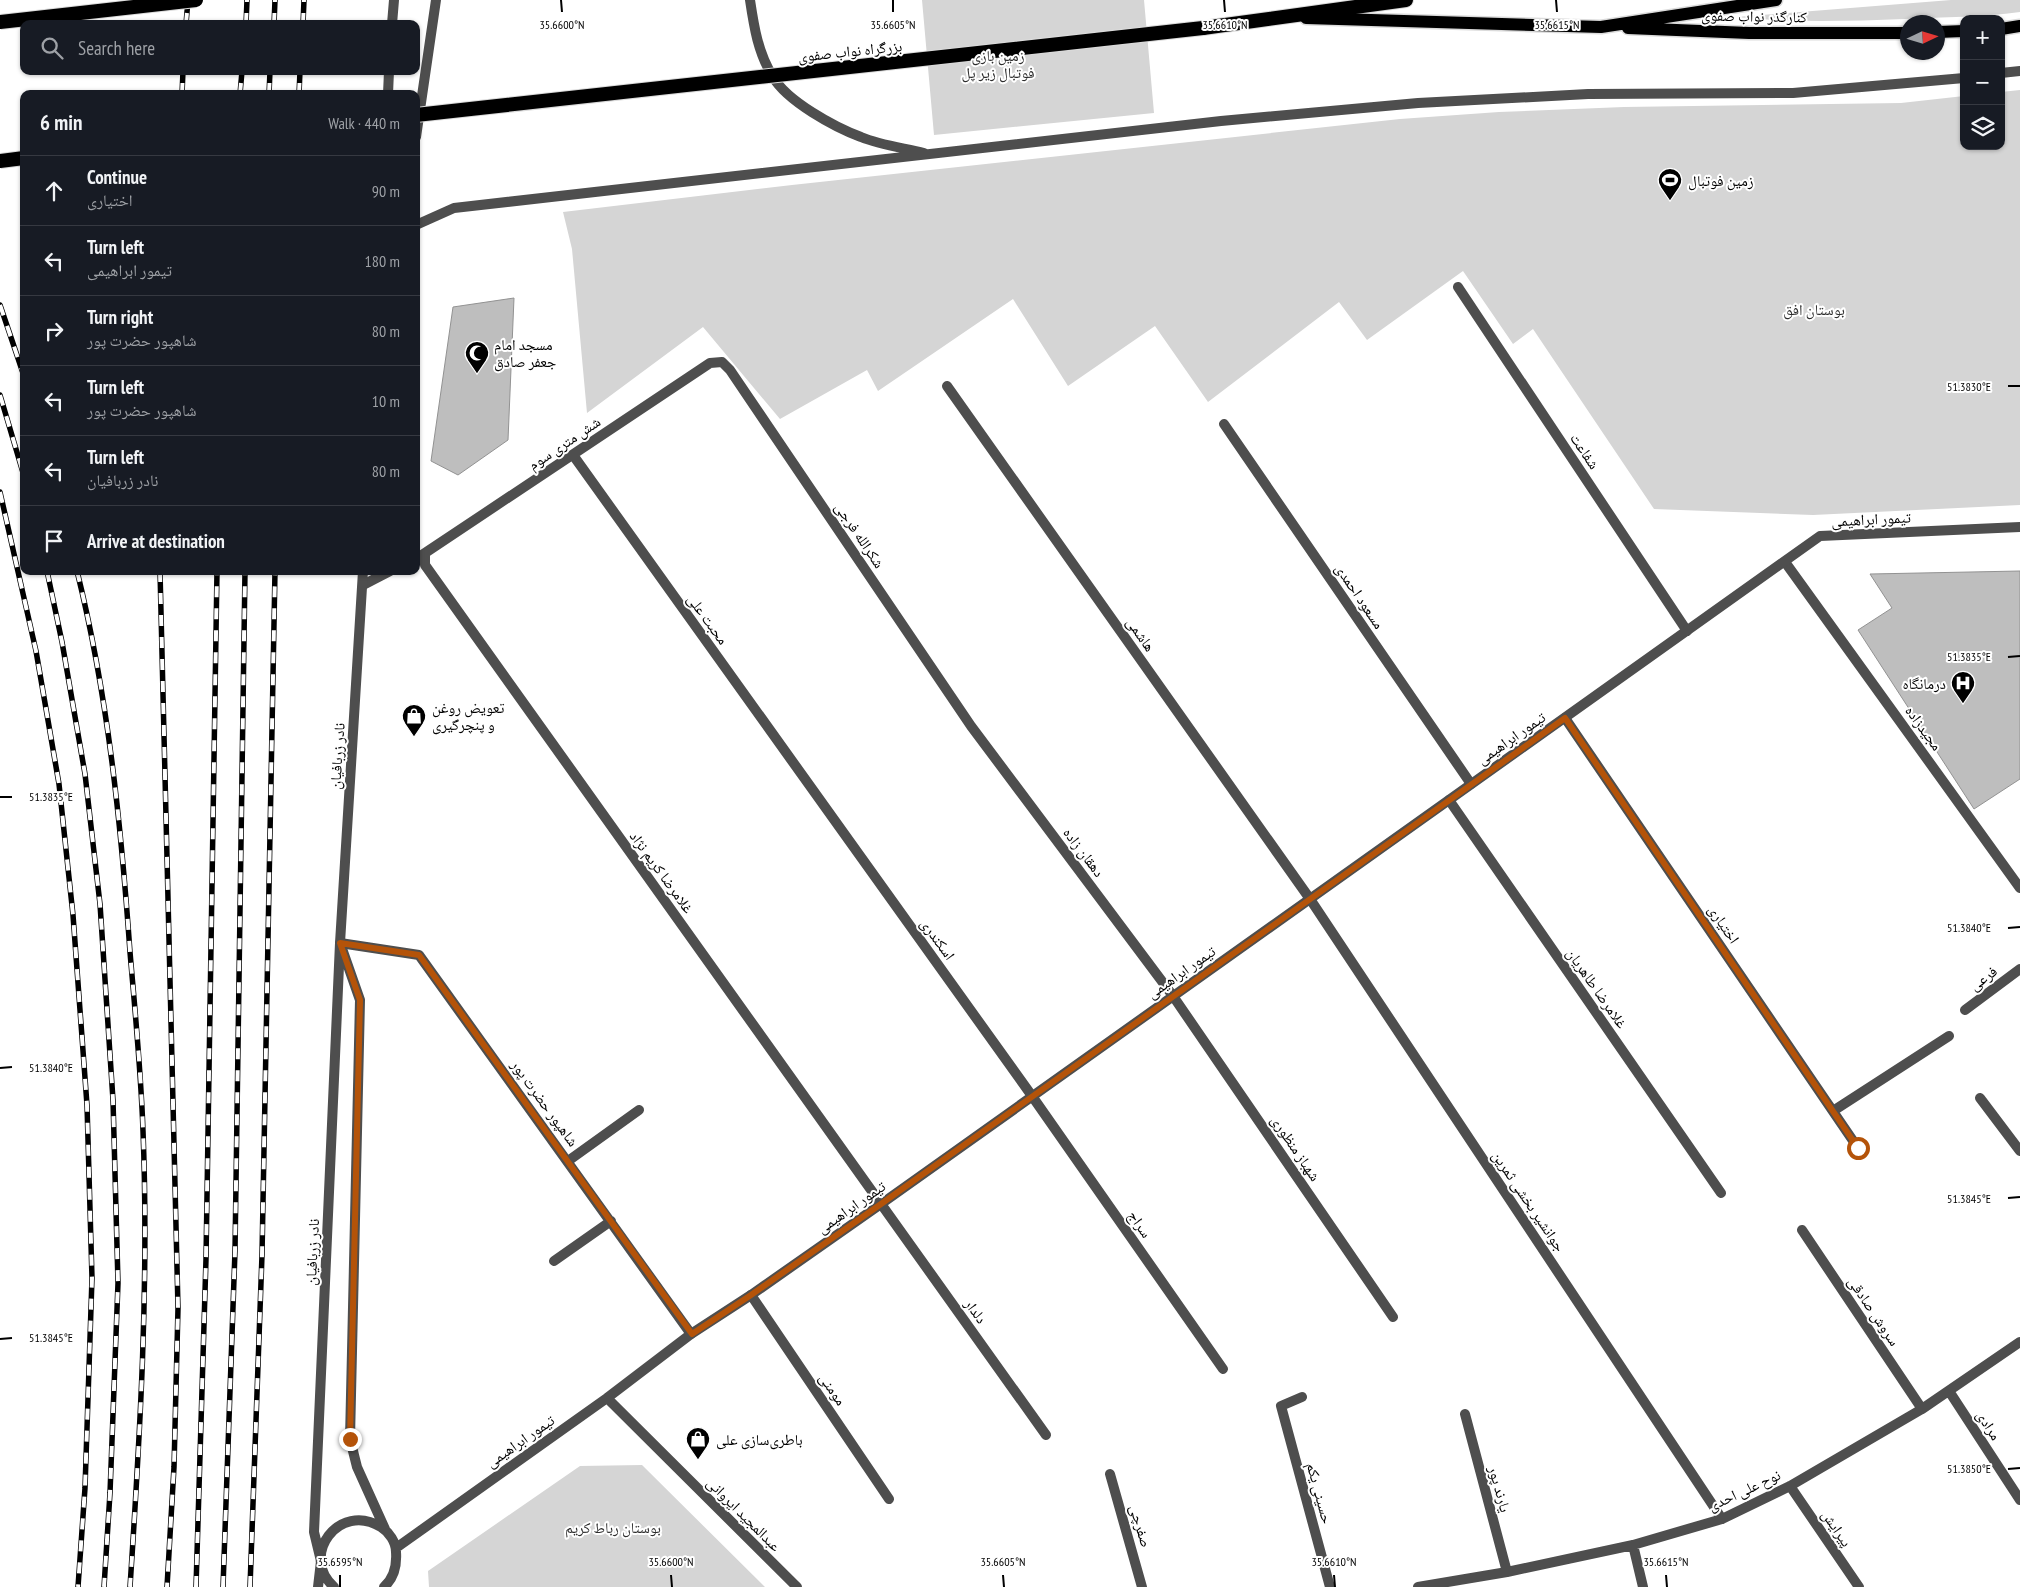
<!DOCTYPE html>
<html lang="en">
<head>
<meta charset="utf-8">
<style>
  body { margin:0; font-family:"PT Sans Narrow","Noto Naskh Arabic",sans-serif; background:#242831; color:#f1f3f6 }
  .controls { position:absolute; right:15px; top:15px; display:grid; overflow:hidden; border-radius:10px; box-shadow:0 1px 4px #0004 }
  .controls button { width:45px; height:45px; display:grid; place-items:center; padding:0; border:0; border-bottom:1px solid #363941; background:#171b24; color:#f1f3f6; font:25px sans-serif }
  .compass { position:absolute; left:1900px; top:15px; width:45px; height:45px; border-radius:50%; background:#171b24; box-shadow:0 1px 4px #0004; rotate:86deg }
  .stop { position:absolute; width:15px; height:15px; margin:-11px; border:4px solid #b45309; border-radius:50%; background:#fff }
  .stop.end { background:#b45309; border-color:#fff; box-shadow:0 1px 5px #0008 }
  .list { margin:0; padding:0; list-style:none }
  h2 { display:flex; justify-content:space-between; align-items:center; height:65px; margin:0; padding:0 20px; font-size:21px }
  h2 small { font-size:16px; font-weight:400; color:#9ea1a6 }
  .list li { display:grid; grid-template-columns:32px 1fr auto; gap:15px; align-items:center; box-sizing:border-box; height:70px; padding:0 20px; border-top:1px solid #363941 }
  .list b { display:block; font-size:19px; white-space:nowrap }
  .list p { margin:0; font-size:16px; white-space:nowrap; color:#9ea1a6 }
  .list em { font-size:16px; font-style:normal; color:#9ea1a6 }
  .icon { flex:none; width:28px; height:28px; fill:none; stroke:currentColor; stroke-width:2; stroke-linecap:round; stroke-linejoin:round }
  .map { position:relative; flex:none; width:2020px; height:1587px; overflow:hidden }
  .search { position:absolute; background:#171b24; box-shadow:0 1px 4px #0004; left:20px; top:20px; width:400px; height:55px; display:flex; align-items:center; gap:12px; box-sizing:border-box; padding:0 18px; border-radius:10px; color:#9ea1a6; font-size:19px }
  .panel { position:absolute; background:#171b24; box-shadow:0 1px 4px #0004; left:20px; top:90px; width:400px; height:485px; border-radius:10px }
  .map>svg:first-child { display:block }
  .green { fill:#d5d5d5 }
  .building { fill:#bebebe; stroke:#929292 }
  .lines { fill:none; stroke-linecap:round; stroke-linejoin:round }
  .primary-casing { stroke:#dbdbdb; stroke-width:15 }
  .trunk-casing { stroke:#dbdbdb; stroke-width:16 }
  .minor { stroke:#4e4e4e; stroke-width:10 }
  .tertiary { stroke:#4e4e4e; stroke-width:10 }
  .primary { stroke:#000; stroke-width:12 }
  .trunk { stroke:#000; stroke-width:14 }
  .rail-casing { stroke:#000; stroke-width:5.5 }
  .rail { stroke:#fff; stroke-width:4; stroke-dasharray:11; stroke-linecap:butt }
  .trunk-bridge-casing { stroke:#dbdbdb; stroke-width:16; stroke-linecap:butt }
  .trunk-bridge { stroke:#000; stroke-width:14 }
  .route { stroke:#b45309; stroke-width:6 }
  .ticks { fill:none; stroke:#000; stroke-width:2 }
  .labels { text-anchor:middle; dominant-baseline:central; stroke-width:4; stroke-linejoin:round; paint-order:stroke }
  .street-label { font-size:15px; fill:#000; stroke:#fff }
  .park-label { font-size:15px; fill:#2c2c2c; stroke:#fff }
  .poi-label { font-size:15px; fill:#000; stroke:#fff; text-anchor:start }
  .ticks-label { font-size:12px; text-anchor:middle; fill:#000; stroke:#fff; stroke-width:4; stroke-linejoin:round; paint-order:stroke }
</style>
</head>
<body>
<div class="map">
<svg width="2020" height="1587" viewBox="0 0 2020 1587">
  <rect width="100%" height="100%" fill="#fff"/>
  <path class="green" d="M922,0h222l10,113 -220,22z
    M1951,0h69v12c-38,5 -76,5 -115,7 -56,2 -112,4 -168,-2z
    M2020,90v415l-207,10 -159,-6 -121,-180 -20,15 -50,-73 -96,69 -28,-38 -131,100 -53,-76 -87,60 -55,-87 -135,92 -11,-21 -87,49 -77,-92 -116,86 -15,-164 -9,-37 229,-27 608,-66 99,-7 125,-5 277,-4 63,-7v50h37v-54z
    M642,1465l123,122h-336l-1,-16 152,-105z"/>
  <path class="building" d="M514,298l-6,142 -50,35 -27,-14 22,-154z
    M2020,571v208l-46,30 -116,-179 34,-22 -22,-34z"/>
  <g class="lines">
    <g class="primary-casing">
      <path id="primary" d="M1306,18l295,9 175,-27
        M1628,28l121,5h159
        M2001,29l19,-3
        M1938,32l26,-1"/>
    </g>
    <g class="trunk-casing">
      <path id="trunk" d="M1203,28l203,-28"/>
    </g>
    <path class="minor" d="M1458,287l229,344
      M947,386l363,513 412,620
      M1224,424l247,360
      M573,455l459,641 191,273
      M425,554v11l621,870
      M416,559l294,-196 12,-1 8,8 241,356 202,270 220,321
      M1785,562l235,326
      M363,585l27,-14
      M1565,718l293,430
      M1449,800l272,393
      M340,943l79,12 272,379
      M1965,1010l55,-41
      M1980,1098l40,53
      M1833,1111l116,-75
      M568,1161l71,-51
      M1802,1230l120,179
      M554,1261l57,-40
      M751,1295l138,204
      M1949,1391l71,109
      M1302,1397l-21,9 49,181
      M1465,1414l42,158
      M1110,1474l32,113
      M1790,1486l69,101
      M1633,1545l10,42
      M1418,1587l89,-15 126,-27 89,-26 68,-33 132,-77 98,-67"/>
    <path class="tertiary" d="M750,0c4,27 8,53 23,77 14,24 61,50 88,60 19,8 43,11 63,16
      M392,24l2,-24
      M2001,73l19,-2
      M388,94l1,-23
      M416,137l20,-137
      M416,225l38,-17 767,-87 197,-18 170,-9 205,-1 171,-15
      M340,943l23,-372
      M607,1398l190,189
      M396,1548l211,-150 84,-64 60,-39 130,-91 939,-668 200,-9
      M318,1587l3,-26 -7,-29 26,-589 20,57 -10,439 7,28 28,62
      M334,1587c-35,-31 5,-86 47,-60 8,5 15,15 15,25 1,14 -2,26 -12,35"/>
    <use href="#primary" class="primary"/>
    <use href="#trunk" class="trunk"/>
    <g class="rail-casing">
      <path id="rail" d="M186,24l2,-24
        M246,24l1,-24
        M274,24l1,-24
        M303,24l1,-24
        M182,94l1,-23
        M240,94l2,-23
        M269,94l1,-23
        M299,94l1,-23
        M0,305l24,71
        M0,395l24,81
        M0,492l36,159 23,133 14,131 14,190 5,173 -7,210 -7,99
        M47,571l15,71 23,132 15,130 13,196 5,183 -8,210 -6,94
        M77,571c31,125 44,253 53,381 5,59 11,119 13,179 6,152 -3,304 -13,456
        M160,571l18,737 -4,159 -7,120
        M196,1587l10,-328 11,-688
        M223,1587l12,-336 10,-680
        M250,1587l12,-332 13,-684"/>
    </g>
    <use href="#rail" class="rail"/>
    <g class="trunk-bridge-casing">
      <path id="trunk-bridge" d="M0,22l196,-22
        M416,115l787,-87
        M0,161l24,-3"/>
    </g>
    <use href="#trunk-bridge" class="trunk-bridge"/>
  </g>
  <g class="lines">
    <path class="route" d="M350,1439l10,-439 -20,-57 79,12 273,379 59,-39 130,-91 684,-486 293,430"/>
  </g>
  <path class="ticks" d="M561,0l1,12M893,0v12M1224,0l1,12M1556,0l1,12M2008,386h12M2008,657l12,-1M0,797h12M2008,928l12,-1M0,1068l12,-1M2008,1198l12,-1M0,1339l12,-1M2008,1469l12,-1M340,1575v12M671,1575l1,12M1003,1575l1,12M1334,1575l1,12M1666,1575l1,12"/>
  <defs>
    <g id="stadium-pin" transform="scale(1.25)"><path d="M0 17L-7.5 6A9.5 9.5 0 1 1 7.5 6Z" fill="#000" stroke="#fff"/><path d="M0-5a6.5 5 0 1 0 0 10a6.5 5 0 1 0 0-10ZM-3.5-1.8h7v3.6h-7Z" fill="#fff"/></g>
    <g id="mosque-pin" transform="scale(1.25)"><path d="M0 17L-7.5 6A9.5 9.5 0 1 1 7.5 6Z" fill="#000" stroke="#fff"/><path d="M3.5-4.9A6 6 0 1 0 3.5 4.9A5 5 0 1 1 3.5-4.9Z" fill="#fff"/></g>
    <g id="hospital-pin" transform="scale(1.25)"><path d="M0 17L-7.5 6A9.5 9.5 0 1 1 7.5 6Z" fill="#000" stroke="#fff"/><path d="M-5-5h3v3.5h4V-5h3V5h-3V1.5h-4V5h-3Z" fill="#fff"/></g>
    <g id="shop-pin" transform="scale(1.25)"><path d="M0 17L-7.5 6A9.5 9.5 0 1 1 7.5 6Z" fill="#000" stroke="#fff"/><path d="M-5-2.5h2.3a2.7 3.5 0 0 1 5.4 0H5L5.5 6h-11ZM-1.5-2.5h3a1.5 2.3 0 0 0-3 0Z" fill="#fff"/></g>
  </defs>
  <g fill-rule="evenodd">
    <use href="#stadium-pin" x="1670" y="180"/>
    <use href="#mosque-pin" x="477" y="353"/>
    <use href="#hospital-pin" x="1963" y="683"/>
    <use href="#shop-pin" x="414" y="716"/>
    <use href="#shop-pin" x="698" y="1439"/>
  </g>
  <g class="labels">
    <g class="street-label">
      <text transform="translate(1754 16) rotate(1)">کنارگذر نواب صفوی</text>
      <text transform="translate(850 51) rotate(-6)">بزرگراه نواب صفوی</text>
      <text transform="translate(564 443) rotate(-34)">شش متری سوم</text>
      <text transform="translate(1585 451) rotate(56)">شفاعت</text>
      <text transform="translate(1871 519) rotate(-3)">تیمور ابراهیمی</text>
      <text transform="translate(860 535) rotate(56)">شکرالله فرجی</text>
      <text transform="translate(1360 596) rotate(56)">مسعود احمدی</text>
      <text transform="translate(708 619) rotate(54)">محبت علی</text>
      <text transform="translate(1141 634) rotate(55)">هاشمی</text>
      <text transform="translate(1924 728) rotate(54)">مجیدزاده</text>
      <text transform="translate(1511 738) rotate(-35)">تیمور ابراهیمی</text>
      <text transform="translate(337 756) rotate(-86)">نادر زربافیان</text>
      <text transform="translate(1084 852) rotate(53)">دهقان زاده</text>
      <text transform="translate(662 872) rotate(54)">غلامرضا کریم نژاد</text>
      <text transform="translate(1724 924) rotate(56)">اختیاری</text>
      <text transform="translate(938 939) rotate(54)">اسکندری</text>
      <text transform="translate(1181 972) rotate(-35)">تیمور ابراهیمی</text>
      <text transform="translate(1983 978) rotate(-36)">فرعی</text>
      <text transform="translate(1597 988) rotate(55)">غلامرضا طاهریان</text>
      <text transform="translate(545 1103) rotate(54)">شاهپور حضرت پور</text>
      <text transform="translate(1296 1148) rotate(56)">شهباز منظوری</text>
      <text transform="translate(1529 1201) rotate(56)">جوانشیر بخشی ثمرین</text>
      <text transform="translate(851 1207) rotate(-35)">تیمور ابراهیمی</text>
      <text transform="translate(1140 1224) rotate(55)">سراج</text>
      <text transform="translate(312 1252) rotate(-87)">نادر زربافیان</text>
      <text transform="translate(976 1311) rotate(54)">دلدار</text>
      <text transform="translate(1874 1311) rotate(56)">سروش صادقی</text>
      <text transform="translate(833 1389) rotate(56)">مومنی</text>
      <text transform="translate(1989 1425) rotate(57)">مرادی</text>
      <text transform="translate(520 1441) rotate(-35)">تیمور ابراهیمی</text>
      <text transform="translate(1500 1489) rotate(75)">یارند پور</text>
      <text transform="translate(1744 1490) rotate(-25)">نوح علی احدی</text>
      <text transform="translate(1320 1493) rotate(75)">حسینی یکم</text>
      <text transform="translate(744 1514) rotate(45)">عبدالمجید ایروانی</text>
      <text transform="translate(1141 1526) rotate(74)">صفرچی</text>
      <text transform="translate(1837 1528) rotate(56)">پیرایش</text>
    </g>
    <g class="park-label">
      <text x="998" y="55">زمین بازی<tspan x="998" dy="17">فوتبال زیر پل</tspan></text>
      <text x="1814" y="309">بوستان افق</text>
      <text x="613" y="1527">بوستان رباط کریم</text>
    </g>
    <g class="poi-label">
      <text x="1688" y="180">زمین فوتبال</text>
      <text x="494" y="344">مسجد امام<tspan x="494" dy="17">جعفر صادق</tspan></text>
      <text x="1946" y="683" text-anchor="end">درمانگاه</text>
      <text x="432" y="707">تعویض روغن<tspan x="432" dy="17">و پنچرگیری</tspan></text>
      <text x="716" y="1439">باطری‌سازی علی</text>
    </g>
  </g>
  <g class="ticks-label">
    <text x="562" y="29">35.6600°N</text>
    <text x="893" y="29">35.6605°N</text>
    <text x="1225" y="29">35.6610°N</text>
    <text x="1557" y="29">35.6615°N</text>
    <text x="1969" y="391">51.3830°E</text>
    <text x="1969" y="661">51.3835°E</text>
    <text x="51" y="801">51.3835°E</text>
    <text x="1969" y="932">51.3840°E</text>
    <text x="51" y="1072">51.3840°E</text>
    <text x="1969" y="1203">51.3845°E</text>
    <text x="51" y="1342">51.3845°E</text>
    <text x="1969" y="1473">51.3850°E</text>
    <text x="340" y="1566">35.6595°N</text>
    <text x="671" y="1566">35.6600°N</text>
    <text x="1003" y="1566">35.6605°N</text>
    <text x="1334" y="1566">35.6610°N</text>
    <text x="1666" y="1566">35.6615°N</text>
  </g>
</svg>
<div class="controls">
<button>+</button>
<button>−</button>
<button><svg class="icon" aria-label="layers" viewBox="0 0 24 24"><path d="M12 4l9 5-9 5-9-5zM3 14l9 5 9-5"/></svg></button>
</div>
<svg class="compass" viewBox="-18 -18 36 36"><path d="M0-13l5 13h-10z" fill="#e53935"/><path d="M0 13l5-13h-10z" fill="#9ea1a6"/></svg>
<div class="stop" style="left:1858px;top:1148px"></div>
<div class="stop end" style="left:350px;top:1439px"></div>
<div class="search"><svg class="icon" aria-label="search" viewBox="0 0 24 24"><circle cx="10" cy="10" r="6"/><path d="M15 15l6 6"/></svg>Search here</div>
<section class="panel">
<h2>6 min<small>Walk · 440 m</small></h2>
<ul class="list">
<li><svg class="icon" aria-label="ahead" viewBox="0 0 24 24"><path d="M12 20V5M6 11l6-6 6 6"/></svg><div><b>Continue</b><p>اختیاری</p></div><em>90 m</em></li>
<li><svg class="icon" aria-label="left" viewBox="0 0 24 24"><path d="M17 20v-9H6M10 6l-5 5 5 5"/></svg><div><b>Turn left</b><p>تیمور ابراهیمی</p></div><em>180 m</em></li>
<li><svg class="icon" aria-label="right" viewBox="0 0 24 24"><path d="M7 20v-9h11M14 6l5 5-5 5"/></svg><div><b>Turn right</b><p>شاهپور حضرت پور</p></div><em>80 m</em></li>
<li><svg class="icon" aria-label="left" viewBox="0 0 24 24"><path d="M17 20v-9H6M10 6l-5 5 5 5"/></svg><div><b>Turn left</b><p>شاهپور حضرت پور</p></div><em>10 m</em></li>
<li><svg class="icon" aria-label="left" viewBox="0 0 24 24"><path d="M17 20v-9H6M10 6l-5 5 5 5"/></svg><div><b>Turn left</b><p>نادر زربافیان</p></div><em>80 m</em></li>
<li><svg class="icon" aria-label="arrive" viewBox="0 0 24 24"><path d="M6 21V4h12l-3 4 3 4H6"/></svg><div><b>Arrive at destination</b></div></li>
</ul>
</section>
</div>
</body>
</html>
